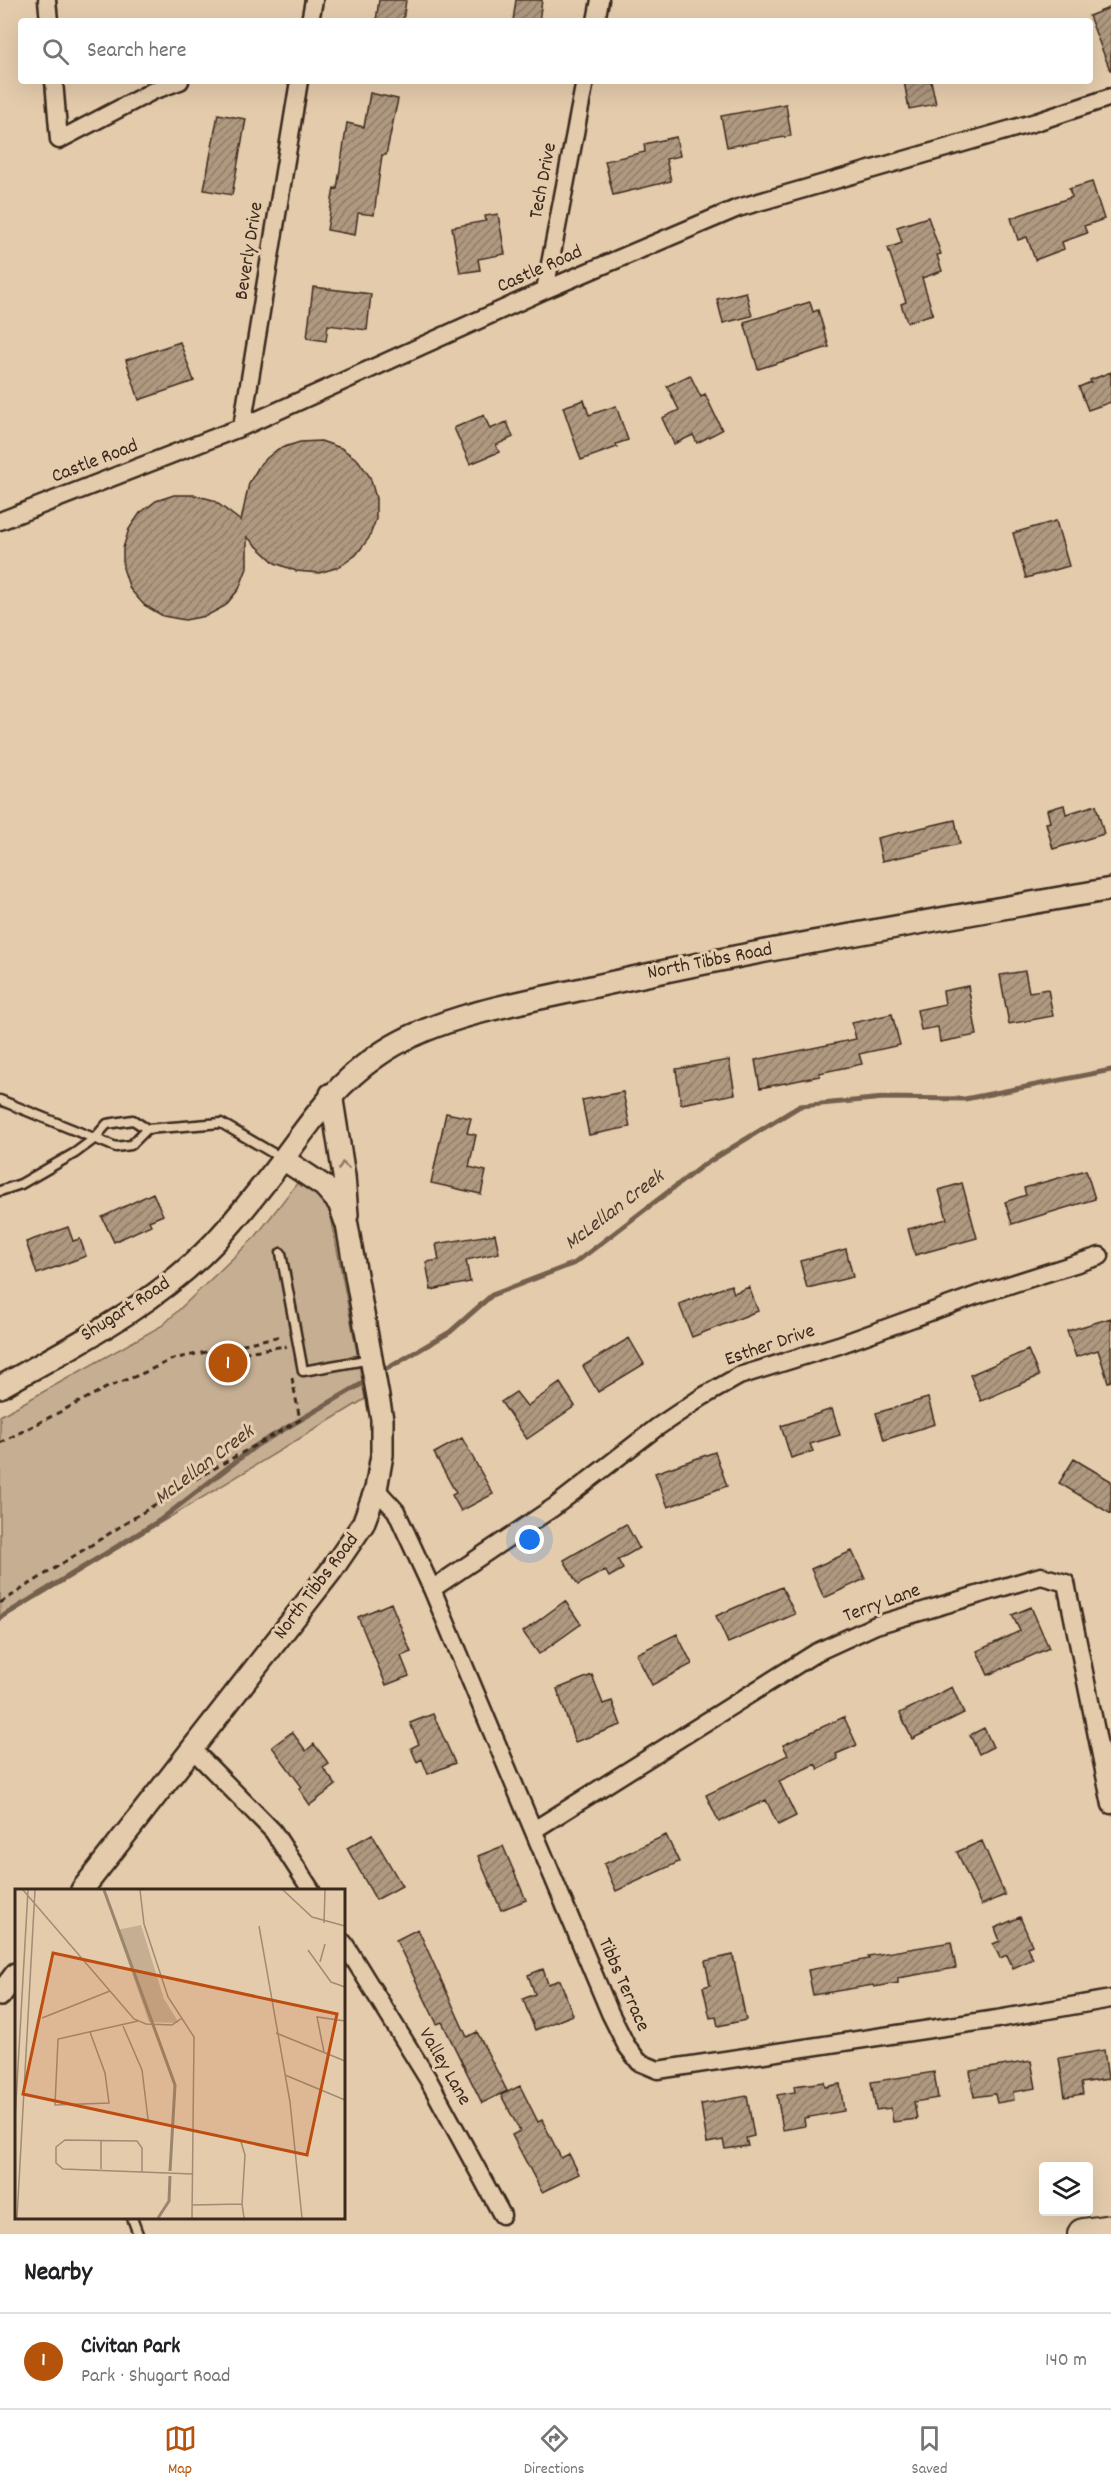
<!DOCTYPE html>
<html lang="en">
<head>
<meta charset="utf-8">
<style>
  body { margin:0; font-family:Dekko,sans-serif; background:#f2f2f2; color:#202124 }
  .controls { position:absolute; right:18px; bottom:18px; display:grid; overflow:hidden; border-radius:6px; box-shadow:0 6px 24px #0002 }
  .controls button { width:54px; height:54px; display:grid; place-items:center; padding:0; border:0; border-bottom:2px solid #e0e0e0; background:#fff; color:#202124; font:30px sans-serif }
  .you { position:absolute; left:530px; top:1540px; width:21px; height:21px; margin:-15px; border:4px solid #fff; border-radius:50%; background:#1a73e8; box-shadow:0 0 0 9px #1a73e833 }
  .badge { display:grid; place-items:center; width:39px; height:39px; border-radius:50%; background:#b45309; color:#fff; font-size:20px; font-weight:700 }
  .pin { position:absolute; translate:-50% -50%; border:3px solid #fff; box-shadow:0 2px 6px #0006 }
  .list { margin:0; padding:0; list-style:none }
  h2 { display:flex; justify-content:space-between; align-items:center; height:78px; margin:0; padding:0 24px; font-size:26px }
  h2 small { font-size:20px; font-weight:400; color:#757577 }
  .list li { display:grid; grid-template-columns:39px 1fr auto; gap:18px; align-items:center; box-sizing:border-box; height:96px; padding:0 24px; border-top:2px solid #e0e0e0 }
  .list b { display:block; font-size:22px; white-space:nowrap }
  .list p { margin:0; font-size:20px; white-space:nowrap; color:#757577 }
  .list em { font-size:20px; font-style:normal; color:#757577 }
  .icon { flex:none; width:33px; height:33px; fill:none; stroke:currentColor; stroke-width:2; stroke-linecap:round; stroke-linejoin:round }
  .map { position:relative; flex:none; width:1111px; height:2234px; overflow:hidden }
  .search { position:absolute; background:#fff; box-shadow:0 6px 24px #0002; left:18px; right:18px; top:18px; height:66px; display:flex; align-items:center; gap:15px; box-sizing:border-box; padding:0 21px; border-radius:6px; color:#757577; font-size:22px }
  .sheet { height:174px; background:#fff }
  nav { display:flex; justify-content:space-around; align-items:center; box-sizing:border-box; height:84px; border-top:2px solid #e0e0e0; background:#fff; font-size:16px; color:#757577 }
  nav a { display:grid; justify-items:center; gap:3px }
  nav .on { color:#b45309 }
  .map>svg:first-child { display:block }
  .green { fill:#c5ae92; stroke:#806c58; stroke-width:1.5 }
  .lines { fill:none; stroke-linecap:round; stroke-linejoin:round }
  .stream { stroke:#74614e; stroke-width:5 }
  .building { fill:url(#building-hatch); stroke:#3b2a1e; stroke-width:1.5 }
  .service-casing { stroke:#3b2a1e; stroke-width:13 }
  .minor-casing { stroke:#3b2a1e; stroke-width:21 }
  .tertiary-casing { stroke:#3b2a1e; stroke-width:26 }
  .motorway-casing { stroke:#3b2a1e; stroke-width:34 }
  .path { stroke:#3b2a1e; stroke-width:3; stroke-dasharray:6 4.5; stroke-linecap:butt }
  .service { stroke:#e4cbac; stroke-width:8 }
  .minor { stroke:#e4cbac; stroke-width:16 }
  .tertiary { stroke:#e4cbac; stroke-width:21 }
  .motorway { stroke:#e4cbac; stroke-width:30 }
  .oneway { stroke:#907a65 }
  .labels { text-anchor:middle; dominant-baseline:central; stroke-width:6; stroke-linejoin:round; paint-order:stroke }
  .street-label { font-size:20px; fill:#3b2a1e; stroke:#e4cbac }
  .water-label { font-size:21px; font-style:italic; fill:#4e3c2e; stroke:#e4cbac }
  .inset-river { fill:none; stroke:#9a866e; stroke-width:3 }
  .inset-road { fill:none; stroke:#a08b73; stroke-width:1.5 }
  .view { fill:#bd4d10; fill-opacity:0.15; stroke:#bd4d10; stroke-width:3 }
  .inset-edge { fill:none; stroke:#3b2a1e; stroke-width:3 }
</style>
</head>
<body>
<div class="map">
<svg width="1111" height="2234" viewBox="0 0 1111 2234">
  <defs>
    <pattern id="building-hatch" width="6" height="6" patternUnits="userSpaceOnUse" patternTransform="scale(1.5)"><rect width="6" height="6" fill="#b09980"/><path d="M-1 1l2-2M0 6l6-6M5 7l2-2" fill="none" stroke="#907d68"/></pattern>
  </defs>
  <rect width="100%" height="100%" fill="#e4cbac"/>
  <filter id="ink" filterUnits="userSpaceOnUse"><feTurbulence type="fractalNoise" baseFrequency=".0167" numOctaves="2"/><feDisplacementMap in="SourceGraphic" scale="12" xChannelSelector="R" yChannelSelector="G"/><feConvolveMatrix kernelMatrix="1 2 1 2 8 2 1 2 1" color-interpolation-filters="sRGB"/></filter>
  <g filter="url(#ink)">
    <path class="green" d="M305,1173h19c11,76 29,150 41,226l-365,221v-204l163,-91 93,-89z"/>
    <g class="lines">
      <path class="stream" d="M378,1374l72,-42 42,-37 83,-32 127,-97 98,-60 84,-8 81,1 146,-29
        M0,1618l159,-97 98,-76 113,-66"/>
    </g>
    <path class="building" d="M379,0h27l-3,21h-27z
      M516,0h26l-3,21h-26z
      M1111,7v63h-1l-21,-54z
      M904,81h27l5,23 -27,5z
      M370,93l28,6 -12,56h-4l-8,60 -16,-2 -3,22 -28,-5 7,-42 3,1 10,-66 17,4z
      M786,104l5,32 -64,11 -6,-31z
      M218,114l28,5 -14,76 -28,-5z
      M676,137l4,19 -14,3 5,22 -58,14 -8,-34 40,-9 -1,-8z
      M1092,182l12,37 -20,7 3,7 -25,9 2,7 -29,11 -8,-23 -9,3 -7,-22 61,-21 -3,-8z
      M498,214l7,40 -27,5 2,11 -20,3 -8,-46 34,-6 -1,-5z
      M928,217l13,37 -4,1 5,16 -20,7 11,36 -26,8 -6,-18 5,-2 -18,-54 14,-5 -5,-16z
      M313,287l58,7 -4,36 -39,-5 -2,16 -19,-3z
      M746,292l6,24 -29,7 -6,-24z
      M810,302l3,10 5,-2 11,37 -71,22 -14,-47z
      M180,342l14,39 -55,19 -13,-40z
      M1111,372v30l-23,8 -9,-23 12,-5 -1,-2z
      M690,375l11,22 4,-3 17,36 -25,13 -4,-8 -19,9 -12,-26 17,-8 -12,-24z
      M584,400l5,15 27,-9 12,34 -12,4 1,3 -36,13 -18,-53z
      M484,415l6,14 17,-7 6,15 -17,8 3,7 -29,12 -16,-36z
      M321,441l20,7 17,12 12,17 6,21v21l-7,19 -13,17 -17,12 -20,6 -23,-2 -21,-8 -28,-26v31l-8,21 -14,17 -19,10 -21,4 -22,-4 -19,-11 -14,-16 -7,-21v-20l6,-19 11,-16 16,-12 18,-6h20l19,5 28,21 8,-38 12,-20 17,-14 22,-7z
      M1056,521l13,45 -43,12 -13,-45z
      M1064,805l2,9 30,-9 8,29 -51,15 -7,-26 4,-1 -3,-12z
      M955,820l5,24 -78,17 -5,-23z
      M1025,971l4,21 19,-3 5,27 -44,8 -9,-49z
      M968,986l9,49 -37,7 -2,-15 -17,3 -4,-20 28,-6 -2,-13z
      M892,1014l8,31 -41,9 3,10 -43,9 1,3 -60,12 -5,-28 101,-21 -4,-16z
      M729,1060l6,34 -54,10 -5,-35z
      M623,1092l7,35 -41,8 -7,-35z
      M446,1113l25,5 -4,15 9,2 -7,32 17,4 -5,23 -50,-11z
      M1086,1170l9,29 -83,25 -7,-22 21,-7 -2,-7z
      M962,1183l15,55 -62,17 -7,-26 39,-10 -8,-29z
      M153,1193l10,22 -14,6 2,4 -37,17 -12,-25z
      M68,1227l5,14 7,-2 6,17 -49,18 -11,-32z
      M495,1234l4,19 -33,7 4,22 -39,8 -5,-28 13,-2 -3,-16z
      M846,1249l7,28 -46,11 -7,-27z
      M731,1285l3,8 15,-6 9,24 -66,26 -13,-33z
      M1111,1318v63l-3,1 -10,-32 -22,7 -9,-26z
      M629,1338l15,26 -46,28 -15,-26z
      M1028,1350l11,26 -58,25 -11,-26z
      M560,1383l15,23 -48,33 -26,-37 15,-10 11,14z
      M928,1398l7,26 -51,16 -8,-27z
      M832,1409l8,26 -30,9 3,7 -22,7 -10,-32z
      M462,1438l31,56 -32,17 -9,-16 4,-2 -22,-40z
      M715,1452l12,34 -59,21 -13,-34z
      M1074,1459l37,22v33l-52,-31z
      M626,1524l13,24 -21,12 5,9 -14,8 -4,-7 -27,15 -14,-25z
      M852,1551l13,28 -41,19 -13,-29z
      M782,1587l13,27 -67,29 -12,-27z
      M565,1601l16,23 -42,30 -16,-22z
      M391,1603l20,49 -10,4 8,20 -23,9 -28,-68z
      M1031,1607l18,41 -61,27 -11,-24 43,-20 -8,-16z
      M677,1634l15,30 -40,21 -16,-31z
      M592,1675l11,29 9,-3 9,24 -46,17 -18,-53z
      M952,1687l12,26 -52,26 -12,-26z
      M433,1714l22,49 -27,11 -6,-15 -5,3 -6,-14 8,-4 -9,-21z
      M844,1717l13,28 -21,9 2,5 -20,10 -3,-5 -36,17 17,35 -18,9 -12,-25 -47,22 -13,-27 82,-40 -5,-10z
      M984,1728l9,19 -14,7 -9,-19z
      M292,1732l14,19 8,-7 15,20 -6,4 13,17 -26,20 -11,-16 3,-2 -30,-40z
      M372,1834l30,52 -26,14 -29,-52z
      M666,1835l13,27 -63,29 -12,-27z
      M982,1841l23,54 -24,10 -24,-53z
      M503,1846l23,54 -25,10 -23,-54z
      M1020,1917l12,28 -5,2 6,12 -20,9 -6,-13 -7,3 -7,-14 7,-3 -5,-13z
      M418,1929l49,108 10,-5 30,59 -25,12 -40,-81 -5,2 -41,-84z
      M951,1942l5,26 -58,10v5l-24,4 -1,-2 -60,10 -5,-25 61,-11 -1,-3z
      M733,1955l13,65 -28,6 -2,-9 -6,1 -7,-31 7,-2 -5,-24z
      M543,1969l5,15 12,-4 13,35 -38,15 -12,-31 12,-5 -7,-19z
      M1104,2050l4,29 -27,4 2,11 -18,3 -6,-39z
      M1031,2061l5,27 -23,4 1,8 -17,3 -2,-9 -21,3 -4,-26z
      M934,2072l4,26 -24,4 3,17 -24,3 -2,-14 -15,2 -5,-28z
      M824,2082l1,5 15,-3 4,27 -40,7 1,8 -22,4 -6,-35 18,-3 -1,-6z
      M520,2086l18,36 4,-2 19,38 8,-4 10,20 -37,18 -30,-57 8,-4 -19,-36z
      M747,2096l7,40 -8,2 2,8 -23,3 -2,-9 -16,3 -6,-39z"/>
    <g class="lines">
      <g class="service-casing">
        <path id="service" d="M0,1100l116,47 15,-2 16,-16
          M0,1191l21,-7 54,-31 19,-14 13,-15 26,-4 14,9 74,-6 62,36
          M281,1253l22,118 68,-12
          M132,2218l6,16"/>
      </g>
      <g class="minor-casing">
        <path id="minor" d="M47,0l2,21
          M310,21l4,-21
          M596,21l4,-21
          M54,81l5,59 94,-49 27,-10
          M545,290l40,-209
          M242,427l57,-346
          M0,521l242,-94 303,-137 193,-82 298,-86 75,-25
          M376,1489l20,22 36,78 178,424 16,32 13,17 19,8 339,-51 114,-20
          M432,1589l122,-82 102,-79 46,-31 37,-21 100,-31 138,-50 123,-39
          M193,1750l80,81 38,59
          M534,1830l283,-178 59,-27 165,-49 25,7 45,222
          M344,1943l84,136 74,136"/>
      </g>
      <g class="tertiary-casing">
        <path id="tertiary" d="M331,1094l13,82 3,39
          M0,1387c75,-42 155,-82 215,-145 24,-26 47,-55 68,-83 30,-40 52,-74 94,-103 56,-40 143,-53 210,-68 173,-39 349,-68 524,-99
          M82,1890l249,-319 32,-47 13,-35 6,-34v-36l-35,-194 -8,-22 -15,-17 -41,-27
          M0,1995l16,-21"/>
      </g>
      <g class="motorway-casing">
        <path id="motorway" d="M1083,2234l28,-4"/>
      </g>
      <path class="path" d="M233,1354l52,-8 1,2
        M0,1443l108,-56 31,-12 34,-16 108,-23
        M0,1603l192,-122 108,-61 -8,-42"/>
      <use href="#service" class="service"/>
      <use href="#minor" class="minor"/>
      <use href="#tertiary" class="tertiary"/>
      <use href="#motorway" class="motorway"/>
    </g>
    <defs><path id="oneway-chevron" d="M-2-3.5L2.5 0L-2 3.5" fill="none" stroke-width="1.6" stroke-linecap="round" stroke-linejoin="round" transform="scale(1.5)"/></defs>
    <use class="oneway" href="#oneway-chevron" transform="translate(343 1166) rotate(-99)"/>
  </g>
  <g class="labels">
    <g class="street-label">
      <text transform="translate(544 181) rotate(-79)">Tech Drive</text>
      <text transform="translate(250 251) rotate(-81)">Beverly Drive</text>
      <text transform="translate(540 270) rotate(-24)">Castle Road</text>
      <text transform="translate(95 462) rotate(-21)">Castle Road</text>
      <text transform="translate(710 962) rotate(-11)">North Tibbs Road</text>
      <text transform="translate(126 1310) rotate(-33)">Shugart Road</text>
      <text transform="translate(770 1346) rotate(-19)">Esther Drive</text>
      <text transform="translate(317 1587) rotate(-53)">North Tibbs Road</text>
      <text transform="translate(882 1604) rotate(-20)">Terry Lane</text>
      <text transform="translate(623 1985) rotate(66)">Tibbs Terrace</text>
      <text transform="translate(444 2067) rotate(60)">Valley Lane</text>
    </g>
    <g class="water-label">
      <text transform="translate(615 1211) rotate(-37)">McLellan Creek</text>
      <text transform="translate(205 1466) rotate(-37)">McLellan Creek</text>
    </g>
  </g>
  <g transform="translate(15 1889)">
    <rect width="330" height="330" fill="#e4cbac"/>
    <path d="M126,36l23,74 15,24 -30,-1 -32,-92z" fill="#c5ae92"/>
    <path class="inset-river" d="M89,1l71,195 -5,86M143,329l11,-17 1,-25"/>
    <path class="inset-road" d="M8,1l111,129 12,5 26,1 10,-7M125,1l4,34 24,73 26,40 -2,181M268,1l29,27 33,9M309,34l1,-33M244,37l31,176 12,116M293,61l23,32 14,5M305,73l5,-18M27,129l68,-27M108,137l19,44 6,49M75,143l15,41 4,30 -54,2 3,-66 80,-18M261,144l69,28M309,163l-7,-35 28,4M270,186l60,25M0,231l13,-230M226,253l4,13 -3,49M86,280v-29M127,283v-24l-5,-7 -72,-1 -9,7v16l7,6 130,5M177,316l50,-1 2,14M2,329l18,-328"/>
    <path class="view" d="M38,64l284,61 -30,141 -284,-61z"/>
    <rect width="330" height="330" class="inset-edge"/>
  </g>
</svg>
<div class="controls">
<button><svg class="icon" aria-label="layers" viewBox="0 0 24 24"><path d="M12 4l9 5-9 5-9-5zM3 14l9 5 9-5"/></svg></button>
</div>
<div class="you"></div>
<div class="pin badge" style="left:228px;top:1363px">1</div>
<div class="search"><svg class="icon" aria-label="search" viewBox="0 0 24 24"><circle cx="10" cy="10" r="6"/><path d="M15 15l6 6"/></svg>Search here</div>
</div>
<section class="sheet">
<h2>Nearby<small></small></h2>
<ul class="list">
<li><span class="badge">1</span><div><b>Civitan Park</b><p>Park · Shugart Road</p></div><em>140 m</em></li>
</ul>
</section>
<nav>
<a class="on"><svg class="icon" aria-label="map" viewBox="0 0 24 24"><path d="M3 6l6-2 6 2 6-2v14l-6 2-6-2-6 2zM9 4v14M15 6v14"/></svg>Map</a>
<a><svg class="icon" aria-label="directions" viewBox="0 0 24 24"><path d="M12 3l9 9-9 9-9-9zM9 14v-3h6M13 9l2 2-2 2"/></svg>Directions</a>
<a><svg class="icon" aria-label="saved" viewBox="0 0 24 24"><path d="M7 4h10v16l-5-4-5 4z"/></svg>Saved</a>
</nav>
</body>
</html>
